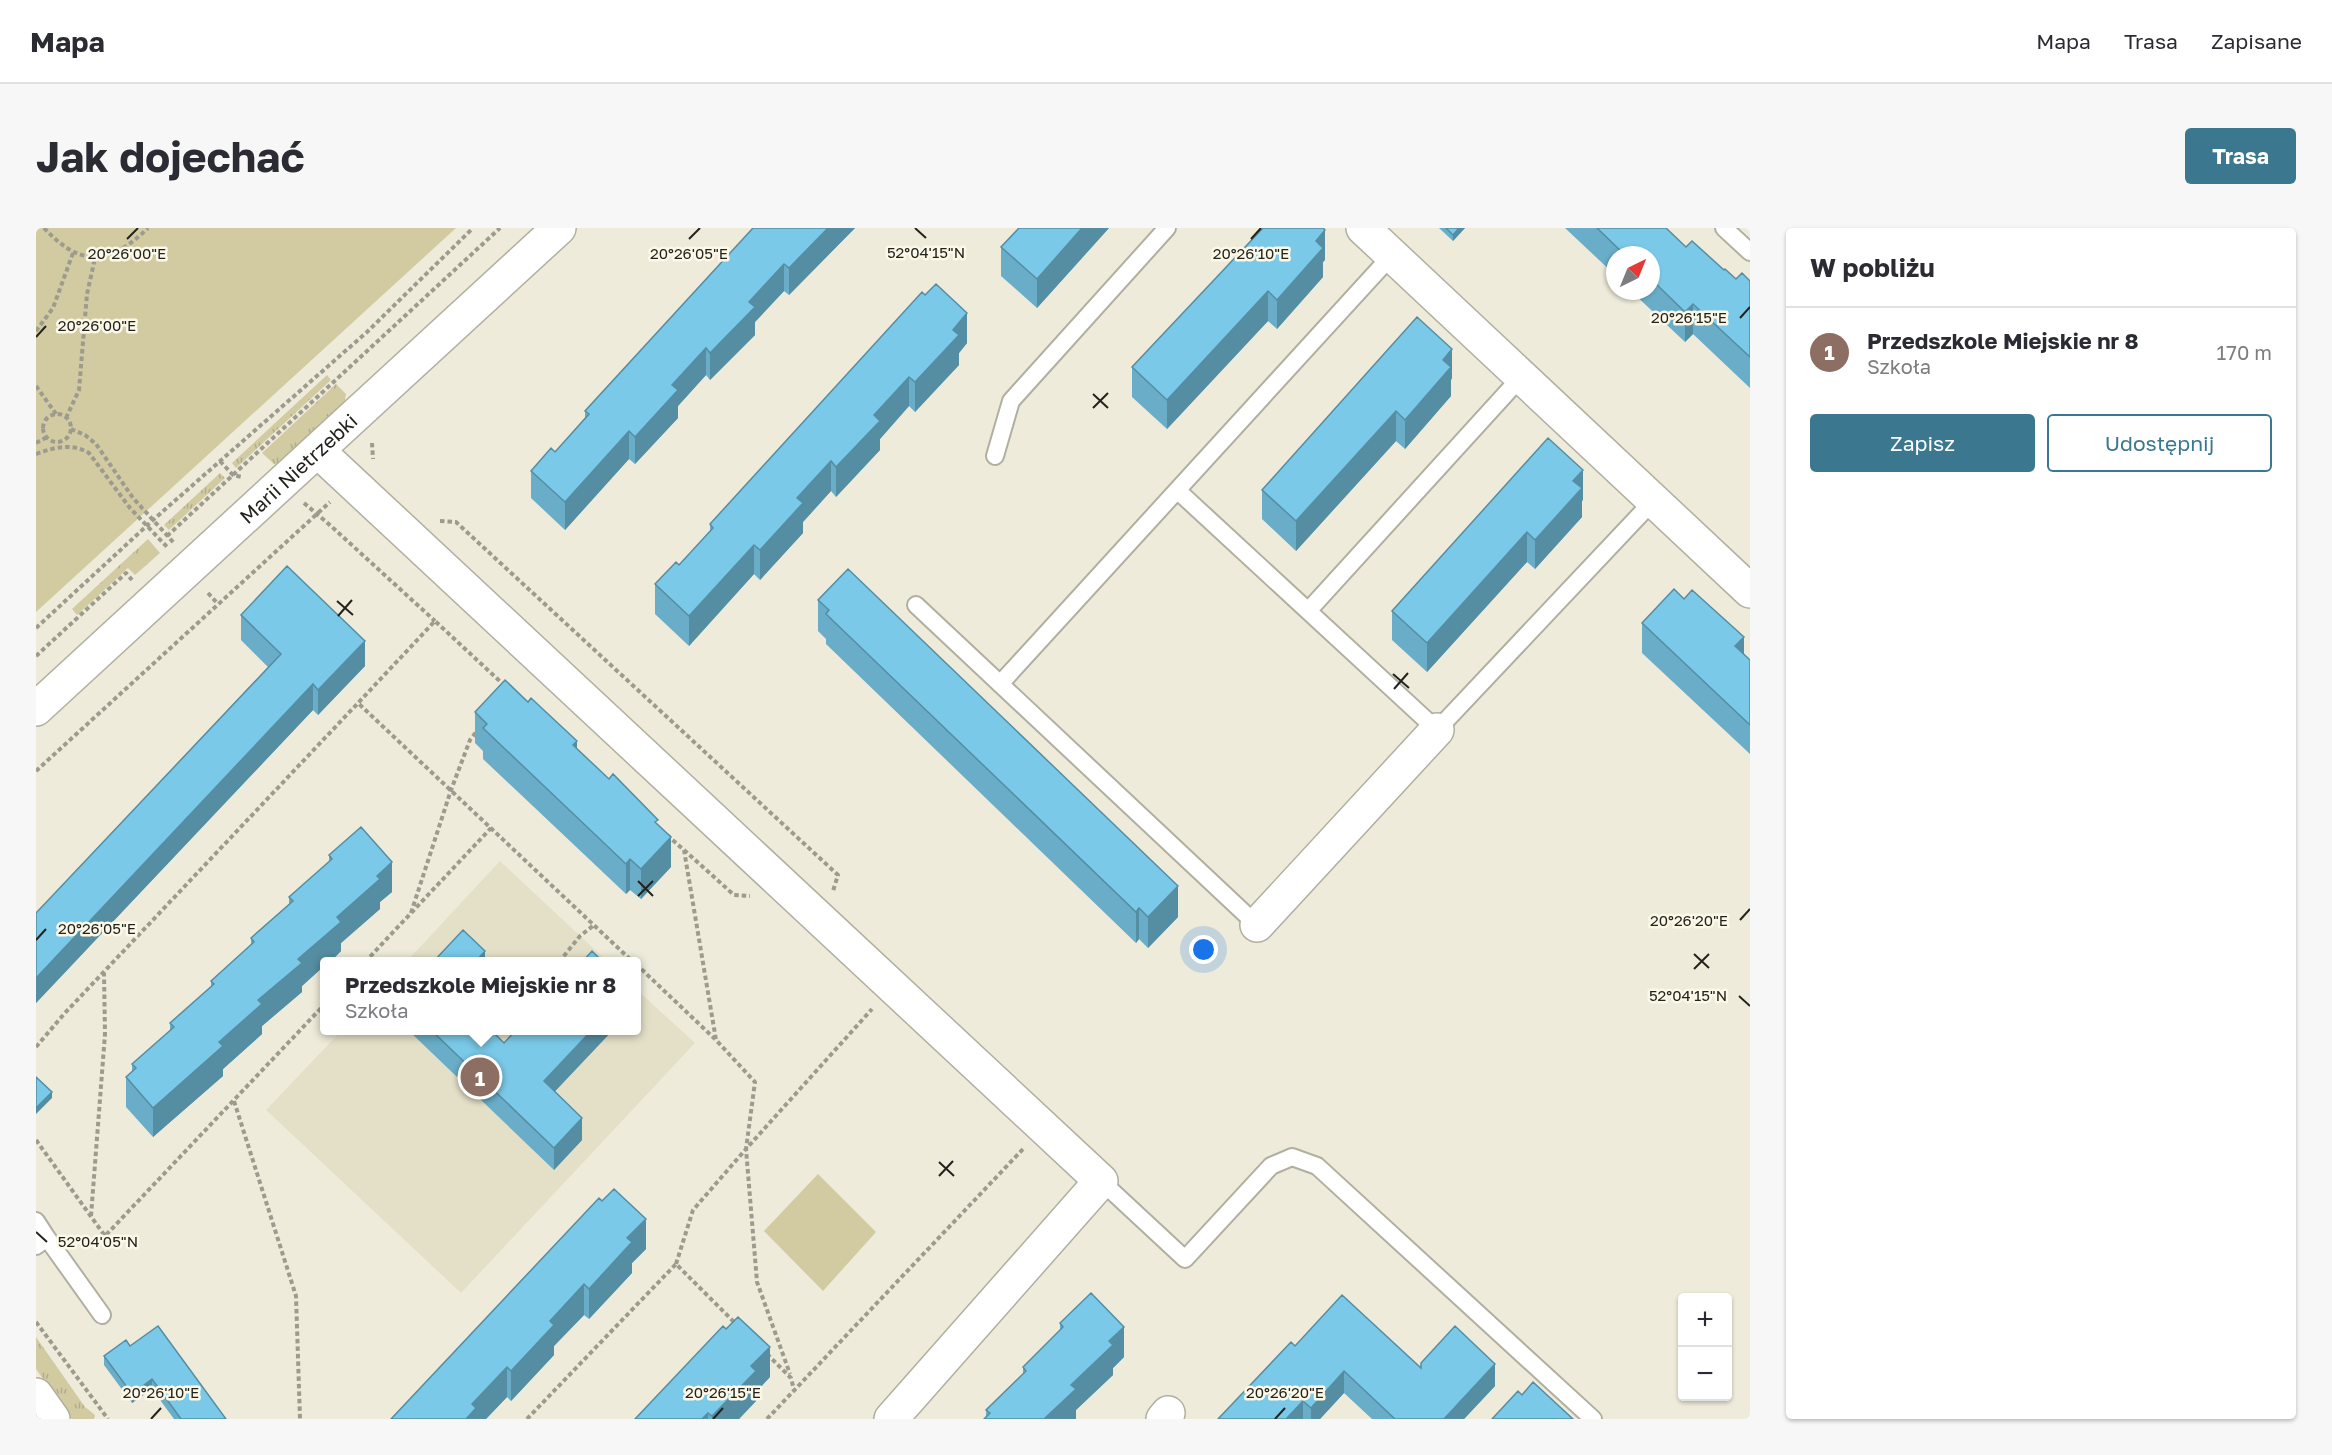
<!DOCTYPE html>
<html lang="pl">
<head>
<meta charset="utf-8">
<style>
  body { margin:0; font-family:"Golos Text",sans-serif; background:#f7f7f7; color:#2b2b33 }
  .controls { position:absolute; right:18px; bottom:18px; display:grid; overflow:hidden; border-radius:6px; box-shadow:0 2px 4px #0004 }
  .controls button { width:54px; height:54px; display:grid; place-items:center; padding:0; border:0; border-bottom:2px solid #e1e1e2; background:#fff; color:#2b2b33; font:30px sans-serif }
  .compass { position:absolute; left:1570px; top:18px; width:54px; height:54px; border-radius:50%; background:#fff; box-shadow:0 2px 4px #0004; rotate:43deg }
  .you { position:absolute; left:1168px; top:722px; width:21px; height:21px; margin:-15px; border:4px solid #fff; border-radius:50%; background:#1a73e8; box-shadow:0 0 0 9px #1a73e833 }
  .badge { display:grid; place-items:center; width:39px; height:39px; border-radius:50%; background:#3b788f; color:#fff; font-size:20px; font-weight:700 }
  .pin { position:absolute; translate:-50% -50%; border:3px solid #fff; box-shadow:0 2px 6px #0006 }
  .popup { position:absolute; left:284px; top:729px; width:321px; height:78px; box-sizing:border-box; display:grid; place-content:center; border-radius:6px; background:#fff; filter:drop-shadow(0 2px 4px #0005); font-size:20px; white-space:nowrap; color:#7c7c81 }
  .popup b { font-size:22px; color:#2b2b33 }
  .popup::after { content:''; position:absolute; left:50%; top:100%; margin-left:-12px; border:12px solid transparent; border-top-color:#fff }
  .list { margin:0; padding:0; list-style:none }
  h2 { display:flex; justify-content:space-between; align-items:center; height:78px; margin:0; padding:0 24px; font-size:26px }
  h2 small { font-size:20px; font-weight:400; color:#7c7c81 }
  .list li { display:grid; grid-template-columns:39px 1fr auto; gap:18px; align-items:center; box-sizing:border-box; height:90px; padding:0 24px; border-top:2px solid #e1e1e2 }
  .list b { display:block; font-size:22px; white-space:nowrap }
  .list p { margin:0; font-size:20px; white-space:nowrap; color:#7c7c81 }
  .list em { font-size:20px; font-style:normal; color:#7c7c81 }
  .actions { display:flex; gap:12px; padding:18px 24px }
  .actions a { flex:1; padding:14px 0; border:2px solid #3b788f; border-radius:6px; text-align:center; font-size:21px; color:#3b788f }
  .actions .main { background:#3b788f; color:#fff }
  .map { position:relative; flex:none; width:1714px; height:1191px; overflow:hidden; border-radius:6px }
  header { display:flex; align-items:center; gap:36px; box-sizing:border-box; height:84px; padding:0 30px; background:#fff; border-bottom:2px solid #e1e1e2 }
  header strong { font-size:28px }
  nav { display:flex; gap:33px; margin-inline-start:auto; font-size:21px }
  .intro { display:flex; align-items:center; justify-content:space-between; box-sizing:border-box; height:144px; padding:0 36px }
  h1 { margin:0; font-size:42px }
  .button { padding:15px 27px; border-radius:6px; background:#3b788f; color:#fff; font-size:21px; font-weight:700 }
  main { display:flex; gap:36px; padding:0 36px }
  aside { flex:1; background:#fff; border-radius:6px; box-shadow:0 2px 4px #0004 }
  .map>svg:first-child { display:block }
  .built { fill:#e4e0c8 }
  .grass { fill:url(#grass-tufts) }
  .park { fill:#d2caa1 }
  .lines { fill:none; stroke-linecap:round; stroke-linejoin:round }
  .lane-casing { stroke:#b1af9f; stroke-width:20 }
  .street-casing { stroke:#b1af9f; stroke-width:36 }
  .secondary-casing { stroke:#b1af9f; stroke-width:36 }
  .path { stroke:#9d9b8e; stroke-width:4; stroke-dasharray:4.5 3; stroke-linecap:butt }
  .lane { stroke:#fff; stroke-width:16 }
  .street { stroke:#fff; stroke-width:33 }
  .secondary { stroke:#fff; stroke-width:33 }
  .wall { fill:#69adc8 }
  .shaded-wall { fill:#558da2 }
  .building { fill:#7ac9e8; stroke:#558da2; stroke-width:1.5 }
  .ticks { fill:none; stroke:#23221c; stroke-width:2 }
  .labels { text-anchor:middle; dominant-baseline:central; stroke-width:5; stroke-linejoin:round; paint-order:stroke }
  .street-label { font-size:20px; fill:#23221c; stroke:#fbf8e8 }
  .ticks-label { font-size:15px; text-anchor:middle; fill:#23221c; stroke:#fbf8e8; stroke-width:5; stroke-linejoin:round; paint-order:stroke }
</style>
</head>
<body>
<header>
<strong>Mapa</strong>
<nav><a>Mapa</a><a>Trasa</a><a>Zapisane</a></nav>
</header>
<div class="intro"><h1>Jak dojechać</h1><a class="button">Trasa</a></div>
<main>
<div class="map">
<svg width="1714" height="1191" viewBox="0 0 1714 1191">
  <defs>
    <pattern id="grass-tufts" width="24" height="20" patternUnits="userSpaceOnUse" patternTransform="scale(1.5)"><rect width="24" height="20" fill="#d2caa1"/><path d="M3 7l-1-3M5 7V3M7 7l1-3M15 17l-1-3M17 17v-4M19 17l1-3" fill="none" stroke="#b4ad8a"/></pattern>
  </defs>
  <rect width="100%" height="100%" fill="#eeebda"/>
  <path class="built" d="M464,633l107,100 -201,1z
    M600,761l59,54 -234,250 -195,-183 75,-79 295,-1z"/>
  <path class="grass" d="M291,147l4,5 -95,88 -4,-5z
    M300,156l10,10 -2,10 -63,59 -7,1 -12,-11z
    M184,245l5,5 -56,52 -5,-5z
    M112,311l12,14 -25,22 -7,-7 -51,47 -5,-6z
    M0,1109l49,70 10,8 -1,4h-22l-36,-50z"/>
  <path class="park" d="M0,0h420l-420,384z
    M782,946l58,58 -53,59 -59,-60z"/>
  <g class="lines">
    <g class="lane-casing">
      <path id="lane" d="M1688,0l26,24
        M959,228l16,-55 156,-173
        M1142,263l259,239 216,-229
        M880,377l341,320
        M1272,383l214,-235
        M964,456l392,-429
        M1065,953l84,78 86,-93 21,-9 25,9 276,253
        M0,993l11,17
        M0,1018l11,-8 55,77"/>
    </g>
    <g class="street-casing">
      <path id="street" d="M1327,0l387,363
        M282,223l783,730 -210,238
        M1221,697l180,-195
        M1127,1191l5,-6"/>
    </g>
    <g class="secondary-casing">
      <g id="secondary">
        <path id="s1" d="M0,481l523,-481"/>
        <path d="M0,1167l17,24"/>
      </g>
    </g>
    <path class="path" d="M8,0c37,40 66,37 104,0
      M0,103l17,-23 20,-55
      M0,158l20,28
      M7 200a14 14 0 1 1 28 0a14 14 0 1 1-28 0Z
      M30,190l13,-28 8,-96 8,-36
      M35,201l14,6 11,9 37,54 41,45
      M0,215l11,-6
      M336,215l1,16
      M0,226c19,-7 36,-11 53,-1l41,55 38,40
      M184,233l13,14 9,2
      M268,275l27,23 104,95
      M404,293l16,1 382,353 -5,16
      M131,308l333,-308
      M172,365l10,11
      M0,400l117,-108 214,-188 106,-104
      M0,428l90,-83 6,7
      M469,458l-70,-65 -77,82 275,259
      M0,543l294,-269
      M631,607l17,15 32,190
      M648,622l50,45 16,1
      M375,685l40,-123 19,-50 7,-9
      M329,734l126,-134
      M523,734l21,-26 14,-11
      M600,736l80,76 39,42 -9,67 126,-140
      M0,819l28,-33 294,-311
      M198,873l62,195 4,123
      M0,912l69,96 219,-231
      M55,988l14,-182 -1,-61
      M640,1036l17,-54 53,-61 11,133 33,92
      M0,1094l72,97
      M731,1126l24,24 3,12
      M491,1191l149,-155 60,60
      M731,1191l256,-270"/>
    <use href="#lane" class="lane"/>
    <use href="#street" class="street"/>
    <use href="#secondary" class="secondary"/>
  </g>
  <path class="wall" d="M717,0h102l-66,67 -5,-4 -29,31v13l-45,45 -4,-5 -28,31v12l-43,46 -6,-5 -64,71 -34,-32v-27l24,-19 30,-34v-7z
    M983,0h90l-72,80 -36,-32v-29z
    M1403,0h26l-12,13z
    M1529,0h101l20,19 50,32 14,2v107l-57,-54 -8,8 -54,-51h20v-36h-36v20z
    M1289,32l-2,2v15l-46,52 -9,-8 -101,108 -35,-32v-30z
    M886,64l45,51 -8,10v12l-44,47 -6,-6 -29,33v11l-44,47 -5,-6 -28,31v11l-43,47 -6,-6 -65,72 -34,-32v-30l24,-19 31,-33v-8z
    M1416,150l-1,2v16l-46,53 -9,-8 -100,110 -34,-32v-29z
    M1547,272l-1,1v16l-47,52 -8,-7 -100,110 -35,-32v-29z
    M782,372l360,317 -30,31 -9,-9 -3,4 -310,-299v-5l-8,-8z
    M205,387l124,51 -47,49 -5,-5 -277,293v-90l232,-246 -27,-27z
    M1606,395l102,31 6,6v94l-108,-101z
    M439,484l102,37 81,76 13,42 -30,32 -11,-9 -4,4 -143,-135v-8l-8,-8z
    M293,627l63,37 -12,10v7l-39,34v8l-11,11h-6v4l-22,20v6l-40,34v8l-39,35v7l-70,61 -27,-30v-30l6,-6v-7l38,-33v-8l41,-36v-6l40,-36v-7l38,-34v-7l40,-34z
    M372,802h83l13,13 12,-13h97l-58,61 27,49 -28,30z
    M563,970l47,51 -14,14v10l-43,46 -5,-4 -30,31v9l-43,46 -4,-4 -21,22h-95z
    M1024,1095l64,34 -11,11v7l-37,35v9l-90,-2v-7l37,-36v-7l37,-37z
    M94,1118l96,73h-52l-22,-30 -20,14 -28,-38v-9z
    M1259,1118l126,22 74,18 -31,33h-92l-28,-26 -24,26h-102z
    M734,1149l-14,15v9l-17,18h-104z"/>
  <path class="shaded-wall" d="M792,0h27l-66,67v-27z
    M1046,0h27l-72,80v-29z
    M1423,0h6l-12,13v-6z
    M1289,2v30l-2,2v15l-46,52v-29l39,-59z
    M748,36v27l-29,31v13l-45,45v-27l39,-51z
    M1232,63v30l-101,108v-29z
    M1657,76v30l-8,8v-30z
    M931,85v30l-8,10v12l-44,47v-30l38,-52z
    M670,120v27l-28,31v12l-43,46v-27l37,-52z
    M1416,121v29l-1,2v16l-46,53v-29l38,-60z
    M873,149v29l-29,33v11l-44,47v-30l38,-52z
    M1360,183v30l-100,110v-30z
    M593,203v28l-64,71v-28z
    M795,233v30l-28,31v11l-43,47v-30l37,-52z
    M1547,242v30l-1,1v16l-47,52v-29l38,-59z
    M1491,304v30l-100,110v-29z
    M718,317v29l-65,72v-30z
    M1708,409v30l-9,-21z
    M329,413v25l-47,49v-25z
    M277,456v26l-277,293v-25z
    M541,513v30l-4,-26z
    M635,609v30l-30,32v-30z
    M594,631v31l-4,4v-30z
    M356,634v30l-12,10v7l-39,34v8l-11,11h-6v4l-22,20v6l-40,34v8l-39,35v7l-70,61v-29l66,-66 118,-125 40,-41z
    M1142,658v31l-30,31v-31z
    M1103,680v31l-3,4v-31z
    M449,723v11h-10z
    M556,802h21l-69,73v-22z
    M16,864v6l-16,16v-6z
    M546,890v22l-28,30v-22z
    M610,991v30l-14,14v10l-43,46v-30l38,-51z
    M548,1056v31l-30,31v9l-43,46v-30l39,-50z
    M1088,1099v30l-11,11v7l-37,35v9h-32l27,-34 38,-44z
    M734,1119v30l-14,15v9l-17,18h-27v-3l39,-50z
    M1459,1136v22l-31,33h-20z
    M471,1139v30l-21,22h-20l6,-15z
    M1308,1143v22l-24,26h-9v-11z
    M116,1151v10l-20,14v-9z
    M1267,1173v18h-17z
    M672,1185v6h-6z"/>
  <path class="building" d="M717,0h75l-39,40 -5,-4 -35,38 6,5 -45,46 -4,-5 -34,37 6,5 -43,47 -6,-6 -64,71 -34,-31 20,-23 4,4 34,-38 -4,-3z
    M983,0h63l-45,51 -36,-32z
    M1227,0h60l2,2 -9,11 7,7 -46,52 -9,-9 -101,109 -35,-33z
    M1410,0h13l-6,7z
    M1561,0h69l20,19 6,-6 32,29 1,-1 11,10 6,-6 8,8v76l-57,-53 -8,8 -34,-33v-24h-26z
    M900,56l31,29 -14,17 6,5 -44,47 -6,-5 -35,38 6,6 -44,46 -5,-6 -34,37 6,5 -43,47 -6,-5 -65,71 -34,-32 21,-22 3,3 34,-37 -3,-4 212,-232 3,3z
    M1381,89l35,32 -9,11 8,7 -46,53 -9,-9 -100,110 -34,-31z
    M1512,210l35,32 -10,11 9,7 -47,52 -8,-8 -100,111 -35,-32z
    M251,338l78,75 -47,49 -5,-6 -277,294v-65l245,-259 -40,-39z
    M812,341l330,317 -30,31 -9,-9 -3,4 -310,-298 3,-4 -11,-10z
    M1638,361l10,10 8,-9 52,47 -9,9 15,14v65l-108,-102z
    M469,452l23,22 3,-4 46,43 -4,4 36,34 4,-5 45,46 -3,2 16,15 -30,32 -11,-10 -4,5 -143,-136 4,-4 -12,-12z
    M325,599l31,35 -15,14 3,3 -43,38 4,5 -43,37 4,4 -44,37 4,4 -43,38 4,4 -70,62 -27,-31 10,-9 -4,-4 42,-37 -4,-4 44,-39 -3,-3 43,-39 -3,-4 42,-37 -4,-4 43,-38 -3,-4z
    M427,702l22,21 -10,11h-42z
    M556,723l11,11h-21z
    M395,802h60l13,13 12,-13h76l-48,51 38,37 -28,30z
    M0,849l16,15 -16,16z
    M578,961l32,30 -19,19 5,4 -43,47 -5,-5 -34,37 4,4 -43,46 -4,-4 -35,37 4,4 -10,11h-75l208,-221 3,3z
    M1055,1065l33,34 -15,14 4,4 -42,40 5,4 -32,30h-60l6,-6 -4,-3 40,-39 -3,-4 40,-40 -3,-4z
    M1306,1067l79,73v-5l34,-37 40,38 -51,55h-49l-51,-48 -33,37 -8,-7 -17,18h-68l73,-77 4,4z
    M702,1089l32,30 -19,19 5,5 -44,45 -4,-3 -6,6h-67l88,-93 3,3z
    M122,1098l68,93h-45l-29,-40 -20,15 -28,-38 22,-16 4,6z
    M1497,1154l40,37h-81l26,-28 4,4z"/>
  <path class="ticks" d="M879,0l11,10M91,11l11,-11M653,11l11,-11M1215,11l10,-11M1704,90l10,-11M0,109l10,-11M1057,166l15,14M1057,180l15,-15M301,373l16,14M302,388l14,-16M1357,446l16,14M1358,461l14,-16M602,653l15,15M602,668l15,-15M1704,692l10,-11M0,712l10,-11M1658,726l15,14M1658,741l15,-15M1703,768l11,10M903,934l15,14M903,948l14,-15M0,1004l11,10M115,1191l10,-11M677,1191l10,-11M1239,1191l10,-11"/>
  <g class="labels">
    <g class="street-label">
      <text stroke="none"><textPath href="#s1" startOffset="356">Marii Nietrzebki</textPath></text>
    </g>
  </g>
  <g class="ticks-label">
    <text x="890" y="30">52°04'15"N</text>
    <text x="91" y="31">20°26'00"E</text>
    <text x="653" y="31">20°26'05"E</text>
    <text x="1215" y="31">20°26'10"E</text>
    <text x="1653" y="95">20°26'15"E</text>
    <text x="61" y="103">20°26'00"E</text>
    <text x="1653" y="698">20°26'20"E</text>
    <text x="61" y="706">20°26'05"E</text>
    <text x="1652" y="773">52°04'15"N</text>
    <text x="62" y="1019">52°04'05"N</text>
    <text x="125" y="1170">20°26'10"E</text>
    <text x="687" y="1170">20°26'15"E</text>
    <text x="1249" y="1170">20°26'20"E</text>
  </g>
</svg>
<div class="controls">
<button>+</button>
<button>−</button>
</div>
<svg class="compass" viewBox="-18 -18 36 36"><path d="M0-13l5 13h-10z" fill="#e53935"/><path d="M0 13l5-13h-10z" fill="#7c7c81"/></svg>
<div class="you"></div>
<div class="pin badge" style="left:444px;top:849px;background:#8d6e63">1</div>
<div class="popup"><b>Przedszkole Miejskie nr 8</b>Szkoła</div>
</div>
<aside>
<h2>W pobliżu<small></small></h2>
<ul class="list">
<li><span class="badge" style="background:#8d6e63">1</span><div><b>Przedszkole Miejskie nr 8</b><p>Szkoła</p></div><em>170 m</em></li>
</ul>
<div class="actions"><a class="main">Zapisz</a><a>Udostępnij</a></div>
</aside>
</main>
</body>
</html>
